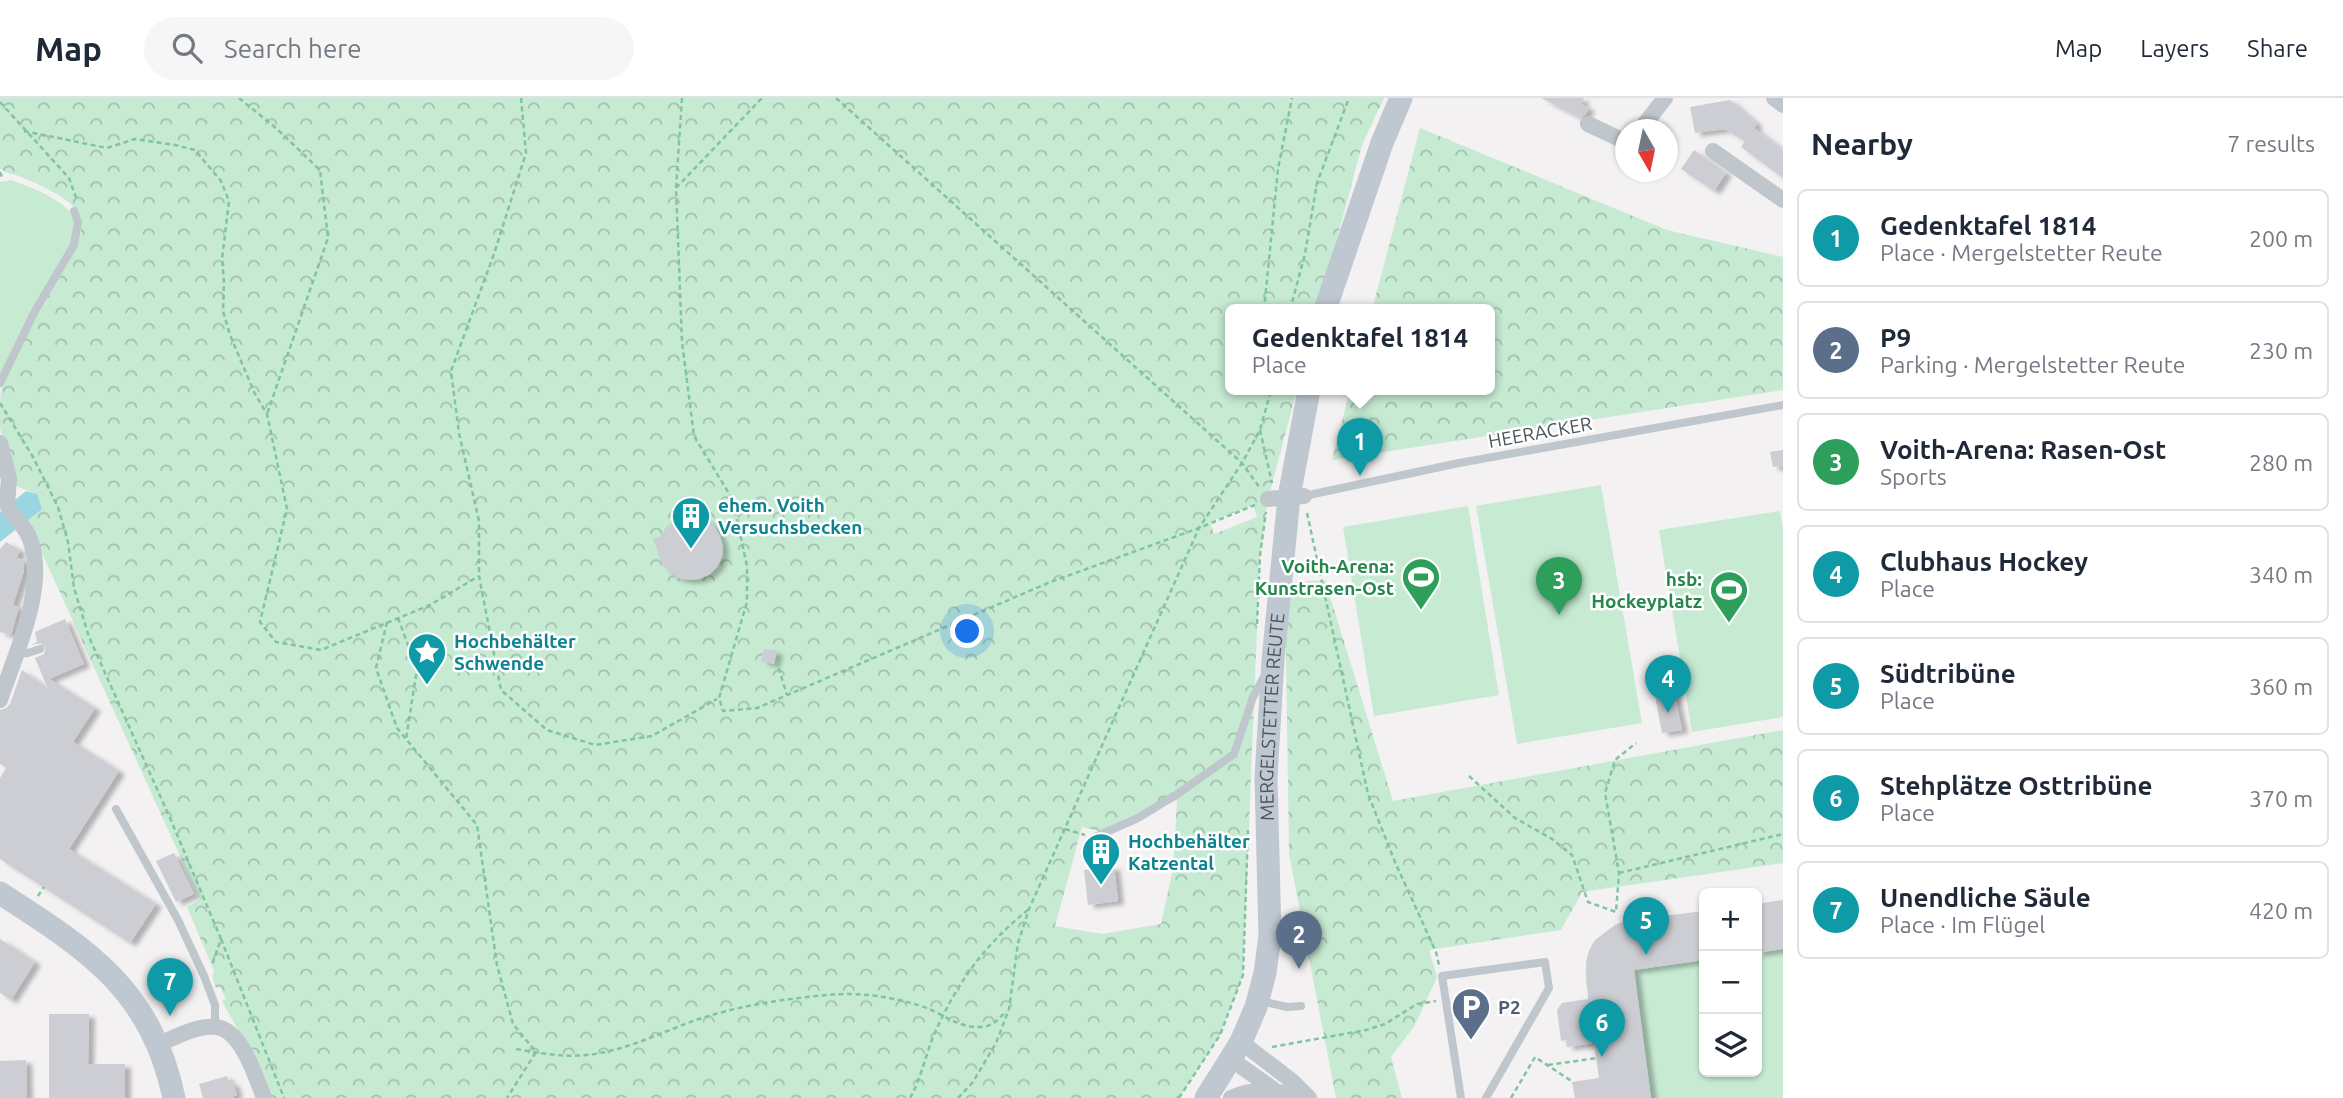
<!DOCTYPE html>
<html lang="en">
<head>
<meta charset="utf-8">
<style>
  body { margin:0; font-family:Ubuntu,sans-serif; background:#f6f6f7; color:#1f2937 }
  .controls { position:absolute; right:21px; bottom:21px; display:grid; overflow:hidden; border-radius:10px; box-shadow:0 2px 5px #0004 }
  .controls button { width:63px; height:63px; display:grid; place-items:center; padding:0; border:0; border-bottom:2px solid #e0e1e3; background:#fff; color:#1f2937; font:35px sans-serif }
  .compass { position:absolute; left:1615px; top:21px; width:63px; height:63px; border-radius:50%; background:#fff; box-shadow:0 2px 5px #0004; rotate:171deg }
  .you { position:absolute; left:968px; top:534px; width:24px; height:24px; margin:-18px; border:5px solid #fff; border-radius:50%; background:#1a73e8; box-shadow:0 0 0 10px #1a73e833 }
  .badge { display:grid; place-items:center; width:46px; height:46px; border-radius:50%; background:#317dce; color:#fff; font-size:23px; font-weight:700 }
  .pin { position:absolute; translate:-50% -58px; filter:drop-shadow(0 2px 4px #0008) }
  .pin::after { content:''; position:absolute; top:37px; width:24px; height:21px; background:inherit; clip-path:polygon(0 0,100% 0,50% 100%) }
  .popup { position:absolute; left:1225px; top:206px; width:270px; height:91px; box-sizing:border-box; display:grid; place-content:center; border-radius:10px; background:#fff; filter:drop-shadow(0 2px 5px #0005); font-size:23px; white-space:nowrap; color:#747a83 }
  .popup b { font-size:26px; color:#1f2937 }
  .popup::after { content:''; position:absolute; left:50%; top:100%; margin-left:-14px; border:14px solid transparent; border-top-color:#fff }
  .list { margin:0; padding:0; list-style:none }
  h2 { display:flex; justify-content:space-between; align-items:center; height:91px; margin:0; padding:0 28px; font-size:30px }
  h2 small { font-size:23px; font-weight:400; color:#747a83 }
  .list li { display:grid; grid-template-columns:46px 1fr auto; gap:21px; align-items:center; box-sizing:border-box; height:98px; margin:0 14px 14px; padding:0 14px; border:2px solid #e0e1e3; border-radius:10px }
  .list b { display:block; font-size:26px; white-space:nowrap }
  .list p { margin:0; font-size:23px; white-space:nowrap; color:#747a83 }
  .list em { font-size:23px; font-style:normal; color:#747a83 }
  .icon { flex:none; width:38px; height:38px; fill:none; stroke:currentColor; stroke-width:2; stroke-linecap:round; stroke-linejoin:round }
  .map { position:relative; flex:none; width:1783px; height:1000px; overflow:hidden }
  header { display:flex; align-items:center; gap:42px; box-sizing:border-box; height:98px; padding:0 35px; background:#fff; border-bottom:2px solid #e0e1e3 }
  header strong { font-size:33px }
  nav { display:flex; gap:38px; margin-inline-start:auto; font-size:24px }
  .search { width:490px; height:63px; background:#f6f6f7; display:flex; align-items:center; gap:18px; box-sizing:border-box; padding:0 24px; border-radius:38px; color:#747a83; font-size:26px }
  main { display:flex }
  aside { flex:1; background:#fff }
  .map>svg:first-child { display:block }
  .green { fill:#c6ead2 }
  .forest { fill:url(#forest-crowns); fill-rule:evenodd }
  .water { fill:#99d6e2 }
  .building { fill:#ccced3; filter:url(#shadow) }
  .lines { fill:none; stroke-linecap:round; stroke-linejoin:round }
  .path { stroke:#82c4a0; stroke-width:2.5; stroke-dasharray:5 3.5; stroke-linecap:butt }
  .lane { stroke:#bfc6cc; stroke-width:8 }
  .street { stroke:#bfc6cc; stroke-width:16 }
  .secondary { stroke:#bfc8d0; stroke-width:23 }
  .labels { text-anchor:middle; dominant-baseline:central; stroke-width:5; stroke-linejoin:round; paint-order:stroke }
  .street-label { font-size:19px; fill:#4b555c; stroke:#fff }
  .culture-label { font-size:19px; font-weight:bold; fill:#0d838f; stroke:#fff; text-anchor:start }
  .leisure-label { font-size:19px; font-weight:bold; fill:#27864d; stroke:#fff; text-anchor:end }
  .service-label { font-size:19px; font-weight:bold; fill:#4e5e75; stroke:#fff; text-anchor:start }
</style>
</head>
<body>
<header>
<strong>Map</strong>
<div class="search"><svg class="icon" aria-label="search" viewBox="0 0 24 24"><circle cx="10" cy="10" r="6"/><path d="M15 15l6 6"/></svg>Search here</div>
<nav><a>Map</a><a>Layers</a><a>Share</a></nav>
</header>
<main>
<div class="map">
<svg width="1783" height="1000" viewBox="0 0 1783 1000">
  <defs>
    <pattern id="forest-crowns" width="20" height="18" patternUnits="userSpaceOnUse" patternTransform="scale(1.75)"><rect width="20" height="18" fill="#c6ead2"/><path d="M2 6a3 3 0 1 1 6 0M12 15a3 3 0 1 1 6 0" fill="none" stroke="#a3c0ae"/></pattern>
    <filter id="shadow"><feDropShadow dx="6" dy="3.5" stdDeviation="2" flood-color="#0004"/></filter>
  </defs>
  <rect width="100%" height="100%" fill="#f3f1f1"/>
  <path class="green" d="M11,82c17,6 61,22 64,42 1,7 -3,16 -4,23l-71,130v-193z
    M1601,387l41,238 -125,21 -41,-238z
    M1468,408l31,189 -125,21 -31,-189z
    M1780,413l3,19v187l-91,15 -33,-202z
    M1783,802v198h-164l-16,-109 -16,2c-2,-17 -3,-33 6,-48l14,3 -9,-8 17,-13 10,-4 79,-10v161h53v-168z"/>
  <path class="forest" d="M0,0h1384l-22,47 -44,165h-88v80h67l-29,109 -8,56 -17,420 -23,60 -41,63h-908l-20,-44 -29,-53 4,-2 -6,-12 -4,1 -4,-12 2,-5 -27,-64 13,-7 -173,-380 10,-26 -24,-9c-1,-20 -10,-38 -13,-58 0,-10 0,-27 1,-37 5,-21 26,-58 36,-78 13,-23 56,-75 41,-100 -8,-14 -44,-30 -59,-36 -8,-3 -13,-2 -19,-8zM1253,407l4,12 -43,17 -4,-12zM1177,702l-4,69 -12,55 -59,10 -47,-8 27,-99 26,6z
    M1420,30l247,102 116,27v133l-451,70 18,-70h140v-80h-118z
    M1325,482l68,221 390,-71v133l-201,29 -21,38 -132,20 8,27 -22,48 -24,32 11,41h-66l-47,-244 -4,-271z"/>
  <path class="water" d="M26,393l11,3 5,15 -42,33v-31l6,3 9,-14z"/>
  <path class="building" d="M1541,0h43l-3,6 8,4 -3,6 -6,4z
    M1730,2l27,24 -3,4 29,22v28l-42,-31 4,-6 -20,-12 -30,4 -5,-26z
    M1694,52l32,23 -12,18 -33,-22z
    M1783,352v16l-10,1 -3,-15z
    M695,418l11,4 8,6 6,10 3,11 -1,10 -5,10 -8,8 -10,4 -11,1 -11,-2 -8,-6 -7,-8 -9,-26h6l8,-12 9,-6z
    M6,444l14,8 -3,8 7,2v11l-11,34 6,2 -8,28 -11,-3v-83z
    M65,521l19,45 -35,15 46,29 -22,34 46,29 -50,78 87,55 -26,39 -130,-84v-81l6,-10 -6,-4v-54l6,-2 4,-4 12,-34 26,19 -13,-31 9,-4 2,-8 -5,-3 -10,2 6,-3 -2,-10z
    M764,551l13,2 -3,13 -13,-3z
    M1674,594l8,38 -20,3 -7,-37z
    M174,755l20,41 -18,8 -20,-41z
    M1114,768l4,35 -30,4 -4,-35 8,-1 6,2 5,-3z
    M1783,802v49l-26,4v-49z
    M1704,813v49l-70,10 17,128h-76l-3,-16 27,-4 -5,-35 -27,4v-7l-6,1 -4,-31 5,-7 26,-4 -2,-36 3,-12 6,-11 20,-15 10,-4z
    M0,841l35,23 -24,38 -11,-7z
    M49,916h40l-1,50h37v34h-76z
    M26,962l1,38h-27v-37z
    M227,978l2,7 4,-1 4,13 -4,1 1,2h-31l-4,-14z"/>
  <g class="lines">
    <path class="path" d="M239,0l37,30 44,42 8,68 -61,176
      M521,0l5,55 -32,101 -43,117 8,62 20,88v55l22,114 46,40 48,15 57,-9 65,-37
      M682,0l-6,90 6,154 12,94 39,64 14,66v36l-28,96 4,13 34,-3 291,-125 151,-55 56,-23
      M836,0l406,365 18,25
      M0,4l69,76 8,22
      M24,33l83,17 28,-9 40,6 20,5 26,31 8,20 -7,58 2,23 -1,29 7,24 25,59 12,20 20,95 -27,113 16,20 45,8 109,-45 49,-29
      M0,74l2,5
      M676,90l86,-90
      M1264,212l14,-141 14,-71
      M1290,212l15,-56 12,-71 32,-85
      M0,305l33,54 25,50 10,35 6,46 15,49 81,181 51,121 -9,26
      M1260,332l12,53
      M1307,415l61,281 27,68 41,90 3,13
      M398,520l19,51 -11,70
      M387,524l-11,46 21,60 80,97 20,140 16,59 23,28 -29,46
      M1257,526l3,-69 6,-43
      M776,562l11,35
      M1469,678l46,42 37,21 20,16 16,47 28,10 3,-39 -14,-80 10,-33 21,-17
      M1065,731l20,6
      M1619,775l164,-39
      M38,798l6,-9
      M221,841l63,159
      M1272,949l94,-17 19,-6 32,-20 19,-3
      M516,951c29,5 55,10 84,4 33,-6 65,-22 96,-33 41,-14 87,-21 130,-25 32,-3 64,1 95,11 20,6 36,22 59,21 12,0 18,-7 26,-16
      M1548,967l49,-7
      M910,1000c11,-19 15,-41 23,-61 23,-53 51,-92 96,-128
      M958,1000l15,-16 23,-39 13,-34 9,-66 11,-34 170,-381 43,-65 18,-33 11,-40
      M1179,1000l41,-63 23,-60 5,-145
      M1511,1000l24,-41 38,25"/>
    <path class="lane" d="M0,285l35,-72 39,-66 4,-23 -4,-11
      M1304,398l155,-33 324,-58
      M16,556l12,-1 12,-4
      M116,711l62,111 26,56 11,29v22
      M1097,767l-2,-28 43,-19 41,-25 55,-39 19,-57 12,-22
      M1261,903l26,6 14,-1
      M1461,1000l-19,-122 103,-14 4,26 -63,110"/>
    <path class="street" d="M1774,0l9,7
      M1588,26l38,18
      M1640,32l25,-32
      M1713,53l70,49
      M0,345l9,36 -2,25c5,13 18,21 23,35 18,48 -15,115 -30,161
      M1268,401l36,-3
      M1241,944l51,39 17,17
      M157,947c17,-7 39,-20 59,-18 26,3 40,51 48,71
      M1232,962l41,29
      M1231,1000c27,-13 48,-6 76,0"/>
    <g class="secondary">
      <path d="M1325,212l57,-167 19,-45"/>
      <path d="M0,795c87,56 151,96 174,205"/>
      <path id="s1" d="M1206,1000l35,-56 15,-35 9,-34 5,-37 -4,-159 7,-117 16,-163 20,-107"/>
    </g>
  </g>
  <defs>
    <g id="building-pin" transform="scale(2.0125)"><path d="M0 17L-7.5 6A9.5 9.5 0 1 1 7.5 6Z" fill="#0f9aa8" stroke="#fff"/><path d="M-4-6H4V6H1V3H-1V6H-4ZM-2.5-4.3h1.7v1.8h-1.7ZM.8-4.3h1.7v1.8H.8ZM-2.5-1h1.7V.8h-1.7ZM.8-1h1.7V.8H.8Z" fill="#fff"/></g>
    <g id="stadium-pin" transform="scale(2.0125)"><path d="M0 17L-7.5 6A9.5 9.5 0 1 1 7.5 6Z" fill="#2e9e5b" stroke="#fff"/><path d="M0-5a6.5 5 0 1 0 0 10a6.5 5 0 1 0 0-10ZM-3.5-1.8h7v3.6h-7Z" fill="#fff"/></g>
    <g id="sight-pin" transform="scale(2.0125)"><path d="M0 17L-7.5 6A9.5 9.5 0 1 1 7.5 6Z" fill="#0f9aa8" stroke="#fff"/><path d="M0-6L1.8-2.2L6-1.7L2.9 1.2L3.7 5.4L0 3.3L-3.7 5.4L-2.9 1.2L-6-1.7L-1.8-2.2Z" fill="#fff"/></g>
    <g id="parking-pin" transform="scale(2.0125)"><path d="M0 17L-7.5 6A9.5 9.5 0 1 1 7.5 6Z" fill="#5c6f8a" stroke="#fff"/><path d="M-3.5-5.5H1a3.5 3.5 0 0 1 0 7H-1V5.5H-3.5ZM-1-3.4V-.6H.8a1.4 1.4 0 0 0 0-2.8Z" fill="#fff"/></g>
  </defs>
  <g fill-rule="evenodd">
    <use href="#building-pin" x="691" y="418"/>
    <use href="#stadium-pin" x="1421" y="479"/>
    <use href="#stadium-pin" x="1729" y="492"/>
    <use href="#sight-pin" x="427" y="554"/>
    <use href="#building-pin" x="1101" y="754"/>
    <use href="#parking-pin" x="1471" y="909"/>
  </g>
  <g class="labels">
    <g class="street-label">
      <text transform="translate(1540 334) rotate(-10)">HEERACKER</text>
      <text stroke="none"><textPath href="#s1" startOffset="396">MERGELSTETTER REUTE</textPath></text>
    </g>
    <g class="culture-label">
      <text x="718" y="407">ehem. Voith<tspan x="718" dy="22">Versuchsbecken</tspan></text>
      <text x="454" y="543">Hochbehälter<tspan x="454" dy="22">Schwende</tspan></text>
      <text x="1128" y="743">Hochbehälter<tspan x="1128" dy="22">Katzental</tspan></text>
    </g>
    <g class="leisure-label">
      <text x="1394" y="468">Voith-Arena:<tspan x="1394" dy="22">Kunstrasen-Ost</tspan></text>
      <text x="1702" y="481">hsb:<tspan x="1702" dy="22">Hockeyplatz</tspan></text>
    </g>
    <g class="service-label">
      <text x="1498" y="909">P2</text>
    </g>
  </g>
</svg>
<div class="controls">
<button>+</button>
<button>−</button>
<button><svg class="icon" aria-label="layers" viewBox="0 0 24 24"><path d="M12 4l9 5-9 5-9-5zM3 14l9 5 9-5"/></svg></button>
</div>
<svg class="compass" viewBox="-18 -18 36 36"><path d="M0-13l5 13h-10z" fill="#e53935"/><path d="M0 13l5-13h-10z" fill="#747a83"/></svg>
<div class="you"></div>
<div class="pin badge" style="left:1360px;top:378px;background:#0f9aa8">1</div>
<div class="popup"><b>Gedenktafel 1814</b>Place</div>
<div class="pin badge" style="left:1299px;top:871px;background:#5c6f8a">2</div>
<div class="pin badge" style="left:1559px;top:517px;background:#2e9e5b">3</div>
<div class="pin badge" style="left:1668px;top:615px;background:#0f9aa8">4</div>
<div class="pin badge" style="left:1646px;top:857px;background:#0f9aa8">5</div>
<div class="pin badge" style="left:1602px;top:959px;background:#0f9aa8">6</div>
<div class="pin badge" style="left:170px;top:918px;background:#0f9aa8">7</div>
</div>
<aside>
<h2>Nearby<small>7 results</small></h2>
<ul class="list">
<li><span class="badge" style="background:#0f9aa8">1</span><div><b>Gedenktafel 1814</b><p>Place · Mergelstetter Reute</p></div><em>200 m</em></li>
<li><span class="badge" style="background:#5c6f8a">2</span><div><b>P9</b><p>Parking · Mergelstetter Reute</p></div><em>230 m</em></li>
<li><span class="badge" style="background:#2e9e5b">3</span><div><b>Voith-Arena: Rasen-Ost</b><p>Sports</p></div><em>280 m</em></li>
<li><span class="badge" style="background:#0f9aa8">4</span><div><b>Clubhaus Hockey</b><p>Place</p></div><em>340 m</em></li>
<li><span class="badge" style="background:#0f9aa8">5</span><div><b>Südtribüne</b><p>Place</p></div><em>360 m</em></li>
<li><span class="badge" style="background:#0f9aa8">6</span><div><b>Stehplätze Osttribüne</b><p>Place</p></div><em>370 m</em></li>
<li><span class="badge" style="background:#0f9aa8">7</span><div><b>Unendliche Säule</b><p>Place · Im Flügel</p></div><em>420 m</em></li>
</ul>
</aside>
</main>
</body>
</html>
